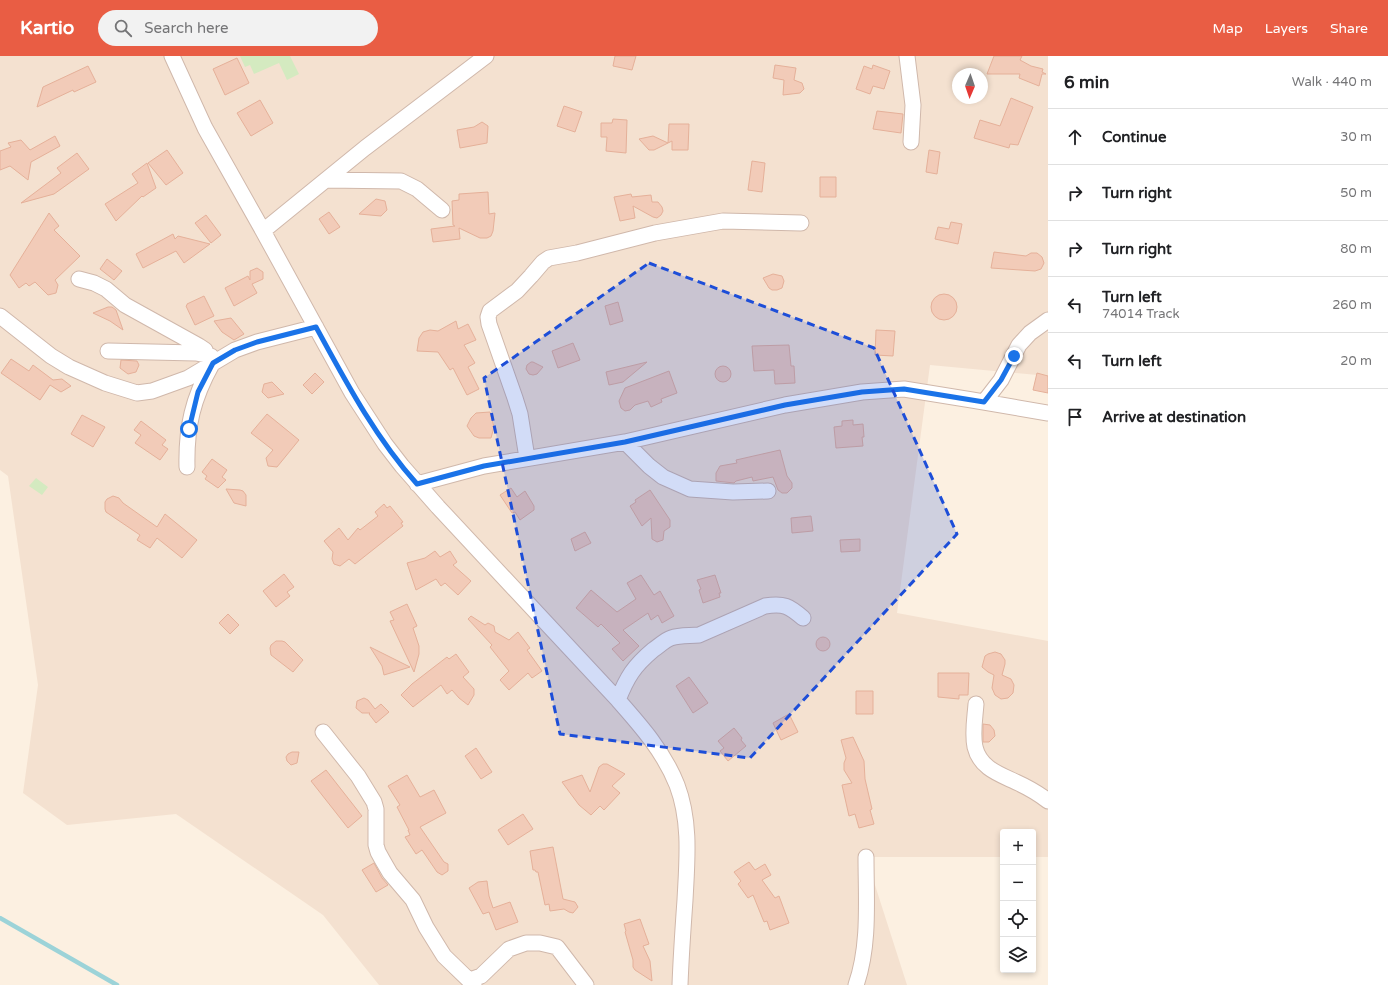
<!DOCTYPE html>
<html lang="en">
<head>
<meta charset="utf-8">
<style>
  body { margin:0; font-family:"Varela Round",sans-serif; background:#f2f2f2; color:#202124 }
  .controls { position:absolute; right:12px; bottom:12px; display:grid; overflow:hidden; border-radius:4px; box-shadow:0 2px 6px #0003 }
  .controls button { width:36px; height:36px; display:grid; place-items:center; padding:0; border:0; border-bottom:1px solid #e0e0e0; background:#fff; color:#202124; font:20px sans-serif }
  .compass { position:absolute; left:952px; top:12px; width:36px; height:36px; border-radius:50%; background:#fff; box-shadow:0 2px 6px #0003; rotate:182deg }
  .stop { position:absolute; width:12px; height:12px; margin:-9px; border:3px solid #1a73e8; border-radius:50%; background:#fff }
  .stop.end { background:#1a73e8; border-color:#fff; box-shadow:0 1px 4px #0008 }
  .list { margin:0; padding:0; list-style:none }
  h2 { display:flex; justify-content:space-between; align-items:center; height:52px; margin:0; padding:0 16px; font-size:17px }
  h2 small { font-size:13px; font-weight:400; color:#757577 }
  .list li { display:grid; grid-template-columns:26px 1fr auto; gap:12px; align-items:center; box-sizing:border-box; height:56px; padding:0 16px; border-top:1px solid #e0e0e0 }
  .list b { display:block; font-size:15px; white-space:nowrap }
  .list p { margin:0; font-size:13px; white-space:nowrap; color:#757577 }
  .list em { font-size:13px; font-style:normal; color:#757577 }
  .icon { flex:none; width:22px; height:22px; fill:none; stroke:currentColor; stroke-width:2; stroke-linecap:round; stroke-linejoin:round }
  .map { position:relative; flex:none; width:1048px; height:929px; overflow:hidden }
  header { display:flex; align-items:center; gap:24px; box-sizing:border-box; height:56px; padding:0 20px; background:#e95d44; color:#fff }
  header strong { font-size:19px }
  nav { display:flex; gap:22px; margin-inline-start:auto; font-size:14px }
  .search { width:280px; height:36px; background:#f2f2f2; display:flex; align-items:center; gap:10px; box-sizing:border-box; padding:0 14px; border-radius:22px; color:#757577; font-size:15px }
  main { display:flex }
  aside { flex:1; background:#fff }
  .map>svg:first-child { display:block }
  .residential { fill:#f4e1d0; fill-rule:evenodd }
  .green { fill:#d4eac0 }
  .lines { fill:none; stroke-linecap:round; stroke-linejoin:round }
  .stream { stroke:#9cd3d8; stroke-width:4.5 }
  .building { fill:#f2cbb8; stroke:#e5b099 }
  .minor-casing { stroke:#d0b8ab; stroke-width:17 }
  .minor { stroke:#fff; stroke-width:15 }
  .route { stroke:#1a73e8; stroke-width:5 }
  .marked { fill:#1d4ed8; fill-opacity:0.2; stroke:#1d4ed8; stroke-width:3; stroke-dasharray:8 5; stroke-linejoin:round }
</style>
</head>
<body>
<header>
<strong>Kartio</strong>
<div class="search"><svg class="icon" aria-label="search" viewBox="0 0 24 24"><circle cx="10" cy="10" r="6"/><path d="M15 15l6 6"/></svg>Search here</div>
<nav><a>Map</a><a>Layers</a><a>Share</a></nav>
</header>
<main>
<div class="map">
<svg width="1048" height="929" viewBox="0 0 1048 929">
  <rect width="100%" height="100%" fill="#fcf0e1"/>
  <path class="residential" d="M0,0h1048v320l-118,-11 -33,248 151,28v216h-15v-25h-30v25h-137l41,128h-528l-56,-70 -147,-101 -109,11 -44,-32 15,-108 -30,-209 -8,-6zM958,18h24v24h-24z"/>
  <path class="green" d="M240,0h50l9,18 -12,6 -8,-17 -25,11 -4,-9 -5,2z
    M36,422l12,9 -6,8 -13,-9z"/>
  <g class="lines">
    <path class="stream" d="M0,862l117,67"/>
  </g>
  <path class="building" d="M615,0h21l-4,14 -19,-4z
    M994,0h28l-2,4 11,6 12,3 -1,3 4,2h-4l-3,12 -20,-8 1,-4h-33z
    M237,2l12,25 -24,12 -12,-26z
    M775,9l21,3 -2,12 8,3 2,6 -4,4 -17,2 1,-15 -11,-2z
    M873,9l17,6 -6,18 -11,-3 -3,8 -14,-5 8,-23 8,3z
    M88,10l8,16 -22,10 -1,-2 -36,17 6,-20z
    M1011,42l22,9 -15,38 -8,-1 -1,4 -35,-10 6,-18 20,6z
    M260,44l13,23 -22,13 -14,-23z
    M564,50l18,6 -7,20 -18,-6z
    M877,55l26,3 -2,19 -28,-4z
    M613,63l14,1 -1,33 -20,-2 1,-14h-6v-14h11z
    M482,66l6,4 -1,17 -27,5 -3,-18 17,-3z
    M669,68h20l-1,26h-16v-9l-18,9h-5l-10,-11 14,-3 15,7z
    M55,80l5,10 -29,16 -3,18 -18,-14 -10,4v-19l11,-4 -3,-4 13,-3 9,10z
    M167,94l16,23 -17,12 -18,-22z
    M929,94l11,2 -3,22 -11,-2z
    M77,97l12,16 -35,25 -33,9 40,-30 -4,-5z
    M752,105l13,2 -3,29 -14,-2z
    M147,107l9,25 -13,9 -1,-1 -26,25 -11,-17 33,-21 -6,-9z
    M820,121h16v20h-16z
    M488,136l1,22 6,-1 -2,18 -2,5 -4,2h-7l-21,-10 1,11 -27,3 -2,-13 24,-3 -2,-1 -1,-24 7,-1v-6z
    M631,138l1,3 19,-2 1,7h6l4,5 1,4 -2,4 -4,3 -4,-1 -20,-11 2,12 -15,3 -6,-24z
    M376,143l9,2 2,9 -6,6 -22,-2z
    M329,156l11,15 -11,7 -10,-15z
    M49,157l10,13 -5,4 26,26 -25,24 3,5 -2,8 -8,2 -13,-13 -6,4 -3,-3 -7,5 -9,-13z
    M206,159l15,20 -10,8 -16,-20z
    M951,166l11,2 -4,20 -23,-5 3,-12 11,2z
    M173,178l2,5 3,-3 32,8 -26,19 -8,-12 -33,17 -7,-14z
    M994,196l32,4 5,-3h6l5,4 2,6 -3,6 -6,2 -44,-3z
    M107,203l15,12 -8,9 -14,-11z
    M257,212l6,4v7l-11,5 5,9 -23,13 -9,-18 23,-12 2,4v-9z
    M773,218l9,2 2,5 -2,7 -5,2h-5l-3,-2 -6,-10z
    M931 251a13 13 0 1 1 26 0a13 13 0 1 1-26 0Z
    M204,240l10,20 -19,9 -9,-19 1,-1v-1z
    M618,246l5,19 -13,4 -5,-19z
    M108,251h4l4,3 7,20 -13,-9 -17,-8z
    M231,262l13,16 -10,6 -12,-8 -8,-11z
    M456,265l2,8 10,-5 8,16 -12,5 11,18 -7,4 11,22 -12,6 -14,-27 -3,2 -12,-18 -21,-1 2,-13 4,-6 7,-2 8,1z
    M876,274l19,1 -2,25 -18,-1z
    M573,287l7,17 -22,8 -6,-17z
    M789,289l2,21h3l1,17 -20,1 -1,-14 -20,1 -2,-25z
    M11,303l18,12 4,-6 20,15 9,-1 9,7 -10,6 -11,-7 -10,15 -39,-27z
    M121,304l16,1 2,4 -3,7 -8,2 -8,-6z
    M531,306h2l10,5 -6,7 -4,1 -4,-1 -3,-5 1,-4z
    M647,306l-24,20 -14,3 -3,-13z
    M715 318a8 8 0 1 1 16 0a8 8 0 1 1-16 0Z
    M669,315l8,22 -16,6 1,3 -11,5 -3,-6 -13,4 -5,5 -5,1 -4,-3 -2,-7 6,-13z
    M315,317l9,9 -12,12 -9,-9z
    M1037,317l11,3v17l-15,-3z
    M272,326l12,12 -16,4 -6,-6 2,-8z
    M490,356l4,15 -3,11h-12l-5,-2 -7,-10 4,-8 5,-5z
    M267,358l32,26 -22,27 -9,-1 -2,-8 7,-8 -22,-17z
    M82,359l23,12 -12,20 -22,-13z
    M853,364v5l10,-1 1,13h-2l1,9 -27,2 -2,-21 8,-1v-5z
    M141,365l25,19 -4,5 6,4 -8,11 -25,-17 6,-8 -7,-5z
    M780,394l7,26 5,7v5l-5,5h-5l-4,-3 -5,-13 -20,4 -1,-4 -16,4 -2,2 -18,-2v-8l4,-7 17,-3 -1,-3z
    M212,403l15,11 -5,7 4,3 -8,8 -13,-9 2,-3 -5,-4z
    M511,432l6,9 8,-6 9,15v4l-14,10 -5,-8 -3,1 -12,-18z
    M226,433l14,1 3,1 3,4v11l-12,-3z
    M650,434l20,30v7l-6,4 -1,9 -6,2 -5,-3 -1,-21 -9,8 -12,-20 6,-4 -1,-2z
    M113,440l6,2 4,5 34,24 8,-13 32,26 -15,18 -25,-20 -7,10 -13,-8 3,-5 -34,-23 -1,-3v-7l2,-3z
    M384,448l3,4 3,-2 13,16 -2,1 2,3 -48,38 -6,-5 -9,7 -6,-2 -2,-5 1,-7 -9,-11 15,-13 9,12 10,-12 2,2 18,-14 -3,-4z
    M811,460l2,15 -21,2 -1,-15z
    M585,476l6,11 -16,8 -4,-12z
    M860,483v12l-19,1 -1,-12z
    M435,495l5,6 10,-6 7,11 -4,3 18,16 -13,14 -13,-12 -4,3 -5,-7 -20,11 -9,-27 18,-5z
    M284,518l10,13 -7,5 3,4 -14,11 -13,-16z
    M641,519l13,20 6,-4 14,25 -12,7 -4,-8 -7,5 -3,-7 -25,17 16,16 -16,15 -11,-12 8,-6 -19,-19 -3,3 -22,-19 15,-18 26,22 19,-13 -9,-16z
    M715,519l6,18h-2l1,4 -17,6 -4,-13 2,-1 -4,-9z
    M407,548l10,22 -4,2 6,18v8l-5,18 -24,-51 4,-1 -4,-8z
    M228,558l11,11 -9,9 -11,-11z
    M471,560l14,9 3,-2 6,3 1,6 14,8 9,-8 12,16 -3,2 15,21 -10,7 -4,-5 -19,17 -9,-10 9,-9 -19,-24 2,-2 -24,-26z
    M816 588a7 7 0 1 1 14 0a7 7 0 1 1-14 0Z
    M276,585h6l3,1 18,18 -10,12 -22,-17 -1,-7 1,-3z
    M370,591l40,20 -26,8 -2,-9z
    M995,596l6,2 4,6v4l-3,11 9,4 3,6 -1,8 -5,5 -7,1 -6,-4 -3,-7 2,-13 -6,-3 -6,-5 3,-11 3,-2z
    M456,598l13,18 -6,5 11,12v6l-6,10 -9,-7 -7,-8 -5,4 -6,-9 -28,22 -12,-12 11,-11 35,-27 2,2z
    M938,617h31l-1,22h-9v4l-21,-2z
    M689,621l19,26 -15,10 -17,-27z
    M856,635h17v23h-17z
    M364,642l4,2 7,9 6,-5 8,8 -13,11 -7,-9 1,-1h-8l-6,-5 1,-7z
    M789,658l9,18 -17,8 -8,-17z
    M983,668l7,1 4,5 1,6 -6,6h-6z
    M734,672l8,10 -1,2 5,6 -18,15 -8,-10 4,-3 -6,-7z
    M853,681l11,24 1,18 7,30 -2,1 4,14 -15,4 -4,-14 -6,2 -7,-31 10,-2 -8,-13v-7l2,-5 -5,-18z
    M476,692l16,24 -11,7 -16,-23z
    M292,696h7l-2,11 -6,2 -4,-4 -1,-4 2,-3z
    M603,708h4l18,10 -13,12 8,7 -16,17 -4,-4 -9,9 -12,-10 -17,-23 20,-7 8,17 9,-25z
    M326,714l36,46 -14,12 -37,-47z
    M407,719l13,22 14,-7 12,23 -26,14 24,35 4,2v7l-6,4 -5,-3 -15,-22 -6,4 -11,-17 5,-2 -2,-5h1l-12,-23 3,-2 -12,-19z
    M523,758l10,15 -25,16 -10,-15z
    M553,791l10,52 12,3 3,5 -5,6 -4,-1 -5,-3 -14,2 -1,-7 -4,1 -7,-33h-2l-1,-2h-2l-3,-19z
    M749,806l6,8 10,-6 6,11 -9,5 13,18 4,-2 10,27 -19,7 -3,-9 -3,1 -11,-27 -5,3 -10,-14 3,-3 -7,-9z
    M374,807l8,15 6,7 -12,7 -14,-22z
    M487,825l2,15 4,12 17,-6 8,20 -22,8 -7,-18 -6,2 -14,-26 9,-6z
    M640,863l9,25 -6,2 7,15 2,20 -17,-11 -2,-3v-7l-8,-28 1,-1 -2,-7z"/>
  <g class="lines">
    <g class="minor-casing">
      <path id="minor" d="M172,0l33,72 58,103 89,162 33,51 17,22 36,41 180,193c23,26 46,52 59,85 14,37 10,76 8,115 -2,28 -4,57 -5,85
        M907,0l6,49 -2,37
        M326,124l75,1 16,8 25,21
        M263,175l102,-83 121,-92
        M79,223l15,4 12,6 19,16 74,41 6,4 2,5
        M0,260l51,40 18,11 36,16 32,10 15,-2 36,-13 47,-28 22,-8 59,-15
        M108,295l88,2 15,3
        M984,346l17,-22 18,-35 11,-12 18,-13
        M625,386l24,24 14,11 27,12 43,3 35,-1
        M527,402l-7,-44 -5,-16 -26,-74 -1,-7 2,-6 27,-20 14,-15 12,-14 6,-4 28,-5 78,-20 68,-12 78,2
        M187,411c-1,-40 6,-69 25,-103
        M417,428l67,-18 141,-24 160,-37 77,-13 42,-3 68,11 76,13
        M618,644c9,-23 16,-34 35,-50 6,-4 12,-10 18,-12 9,-3 18,-2 28,-3l66,-29c19,-3 24,0 38,12
        M976,648c-1,14 -4,29 -1,43 5,21 24,27 41,35 11,5 22,11 32,19
        M323,676l35,44 16,26 2,7v36l2,7 5,9 7,12 23,27 13,27 18,29 30,29
        M470,924l11,-4 28,-27 17,-6h14l17,4 29,38
        M856,929c14,-40 10,-86 10,-128"/>
    </g>
    <use href="#minor" class="minor"/>
  </g>
  <g class="lines">
    <path class="route" d="M189,373l9,-37 15,-29 22,-13 22,-8 59,-15c30,55 59,110 101,157l67,-18 141,-24 160,-37 77,-13 42,-3 80,13 17,-22 13,-24"/>
  </g>
  <path class="marked" d="M649,207l225,85 83,186 -207,224 -190,-24 -76,-356z"/>
</svg>
<div class="controls">
<button>+</button>
<button>−</button>
<button><svg class="icon" aria-label="locate" viewBox="0 0 24 24"><circle cx="12" cy="12" r="6"/><path d="M12 2v4M12 18v4M2 12h4M18 12h4"/></svg></button>
<button><svg class="icon" aria-label="layers" viewBox="0 0 24 24"><path d="M12 4l9 5-9 5-9-5zM3 14l9 5 9-5"/></svg></button>
</div>
<svg class="compass" viewBox="-18 -18 36 36"><path d="M0-13l5 13h-10z" fill="#e53935"/><path d="M0 13l5-13h-10z" fill="#757577"/></svg>
<div class="stop" style="left:189px;top:373px"></div>
<div class="stop end" style="left:1014px;top:300px"></div>
</div>
<aside>
<h2>6 min<small>Walk · 440 m</small></h2>
<ul class="list">
<li><svg class="icon" aria-label="ahead" viewBox="0 0 24 24"><path d="M12 20V5M6 11l6-6 6 6"/></svg><div><b>Continue</b></div><em>30 m</em></li>
<li><svg class="icon" aria-label="right" viewBox="0 0 24 24"><path d="M7 20v-9h11M14 6l5 5-5 5"/></svg><div><b>Turn right</b></div><em>50 m</em></li>
<li><svg class="icon" aria-label="right" viewBox="0 0 24 24"><path d="M7 20v-9h11M14 6l5 5-5 5"/></svg><div><b>Turn right</b></div><em>80 m</em></li>
<li><svg class="icon" aria-label="left" viewBox="0 0 24 24"><path d="M17 20v-9H6M10 6l-5 5 5 5"/></svg><div><b>Turn left</b><p>74014 Track</p></div><em>260 m</em></li>
<li><svg class="icon" aria-label="left" viewBox="0 0 24 24"><path d="M17 20v-9H6M10 6l-5 5 5 5"/></svg><div><b>Turn left</b></div><em>20 m</em></li>
<li><svg class="icon" aria-label="arrive" viewBox="0 0 24 24"><path d="M6 21V4h12l-3 4 3 4H6"/></svg><div><b>Arrive at destination</b></div></li>
</ul>
</aside>
</main>
</body>
</html>
